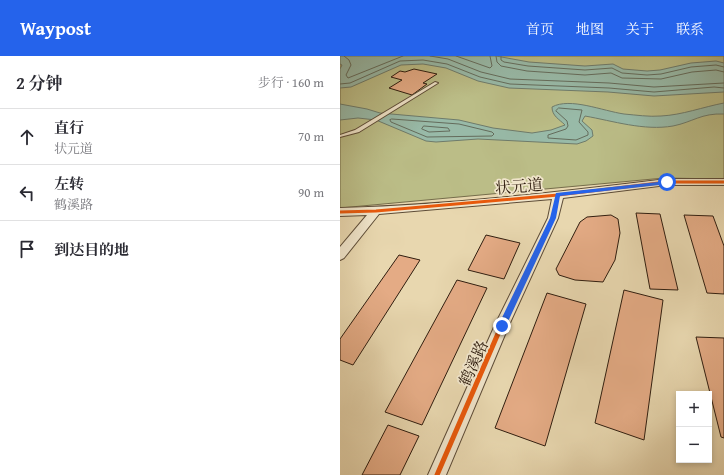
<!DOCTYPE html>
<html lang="zh">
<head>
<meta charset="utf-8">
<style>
  body { margin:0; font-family:"Gentium Book Plus","Noto Serif SC",serif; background:#f7f7f7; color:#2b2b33 }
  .controls { position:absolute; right:12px; bottom:12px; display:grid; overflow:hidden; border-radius:0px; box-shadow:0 2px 6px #0003 }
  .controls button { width:36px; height:36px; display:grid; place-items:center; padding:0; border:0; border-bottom:1px solid #e1e1e2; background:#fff; color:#2b2b33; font:20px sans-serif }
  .stop { position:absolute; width:12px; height:12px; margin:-9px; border:3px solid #2563eb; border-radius:50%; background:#fff }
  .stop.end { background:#2563eb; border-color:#fff; box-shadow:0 1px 4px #0008 }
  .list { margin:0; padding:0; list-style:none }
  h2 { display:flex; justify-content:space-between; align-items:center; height:52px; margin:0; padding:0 16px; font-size:17px }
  h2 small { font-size:13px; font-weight:400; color:#7c7c81 }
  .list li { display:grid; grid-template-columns:26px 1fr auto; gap:12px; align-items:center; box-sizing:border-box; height:56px; padding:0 16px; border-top:1px solid #e1e1e2 }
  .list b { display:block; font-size:15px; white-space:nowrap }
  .list p { margin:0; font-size:13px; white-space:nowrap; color:#7c7c81 }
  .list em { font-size:13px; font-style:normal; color:#7c7c81 }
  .icon { flex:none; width:22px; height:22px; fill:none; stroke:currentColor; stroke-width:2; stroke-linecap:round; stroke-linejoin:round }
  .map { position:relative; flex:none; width:384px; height:419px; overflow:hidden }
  header { display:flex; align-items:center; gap:24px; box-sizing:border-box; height:56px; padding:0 20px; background:#2563eb; color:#fff }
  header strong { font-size:19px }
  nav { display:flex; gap:22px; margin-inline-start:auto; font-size:14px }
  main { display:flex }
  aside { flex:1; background:#fff }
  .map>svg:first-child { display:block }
  .green { fill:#bbbd87; stroke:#756d4b }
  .water { fill:#98baa8; stroke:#6e7b6b }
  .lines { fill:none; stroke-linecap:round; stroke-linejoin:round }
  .shore { stroke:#646c5c; stroke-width:1 }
  .building { fill:#e4ab85; stroke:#2f1d0f }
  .lane-casing { stroke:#5d4c37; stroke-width:2 }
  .street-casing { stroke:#5d4c37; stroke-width:2 }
  .lane { fill:#f0e5cb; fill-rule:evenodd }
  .street { fill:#f0e5cb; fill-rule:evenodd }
  .cycleway-far2-casing { stroke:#f0e5cb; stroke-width:5 }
  .cycleway-far1-casing { stroke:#f0e5cb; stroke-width:6 }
  .cycleway-casing { stroke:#f0e5cb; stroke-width:8 }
  .cycleway-far2 { stroke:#e8590c; stroke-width:3 }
  .cycleway-far1 { stroke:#e8590c; stroke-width:4 }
  .cycleway { stroke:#e8590c; stroke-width:5 }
  .route { fill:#2563eb }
  .labels { text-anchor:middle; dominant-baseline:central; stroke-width:3.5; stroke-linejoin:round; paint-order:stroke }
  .street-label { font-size:16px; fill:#2f1d0f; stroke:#f0e5cb }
</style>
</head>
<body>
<header>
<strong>Waypost</strong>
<nav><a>首页</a><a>地图</a><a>关于</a><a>联系</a></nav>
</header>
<main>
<aside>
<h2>2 分钟<small>步行 · 160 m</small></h2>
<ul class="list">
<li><svg class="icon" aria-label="ahead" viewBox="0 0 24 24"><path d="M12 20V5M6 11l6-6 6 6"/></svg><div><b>直行</b><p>状元道</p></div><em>70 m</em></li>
<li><svg class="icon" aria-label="left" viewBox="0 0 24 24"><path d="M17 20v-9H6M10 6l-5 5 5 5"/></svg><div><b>左转</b><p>鹤溪路</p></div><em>90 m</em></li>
<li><svg class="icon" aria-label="arrive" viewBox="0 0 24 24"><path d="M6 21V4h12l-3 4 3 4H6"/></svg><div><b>到达目的地</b></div></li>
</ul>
</aside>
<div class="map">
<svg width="384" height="419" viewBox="0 0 384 419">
  <rect width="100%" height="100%" fill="#e8d7af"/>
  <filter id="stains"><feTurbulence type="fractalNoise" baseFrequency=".005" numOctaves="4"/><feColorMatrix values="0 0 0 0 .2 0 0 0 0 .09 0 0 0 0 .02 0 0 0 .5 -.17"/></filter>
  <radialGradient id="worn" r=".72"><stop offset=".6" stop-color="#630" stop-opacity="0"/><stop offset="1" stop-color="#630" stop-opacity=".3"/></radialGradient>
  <path class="green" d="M0,0h384v123l-60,-1 -324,30z"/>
  <path class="water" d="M0,0h156l33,6 56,4 28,-2 10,5 24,2 13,-1 31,-7 25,-2 8,2v29l-70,4 -46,-4 -99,-4 -31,-7 -32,-13 -23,-4 -22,1 -50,22 -11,1v-19l2,-4 -2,-1z
    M384,47v11c-23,-1 -31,8 -51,12 -29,5 -60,-5 -88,-10l-3,5 10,9 1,6 -7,5 -9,3 -99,-5 -42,3 -10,-1 -50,-21 -18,-2 -18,2v-16l27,5 13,4 79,7 34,8 39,5 19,-3 14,-5c-6,-6 -13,-9 -13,-18 18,-10 51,4 72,7 12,1 25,3 37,2 21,-1 42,-9 63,-13z"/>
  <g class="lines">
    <path class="shore" d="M4,0l5,4 2,5 -5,10 2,3 55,-22
      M90,0l18,3 33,13 29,7 99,4 45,4 70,-4
      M116,0l34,12 2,-2 -2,-10
      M156,0l1,6 4,4 26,5 58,4 26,-2 11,5 39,1 31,-7 24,-2 8,2
      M161,0v4l3,2 24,4 57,4 27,-2 10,5 25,2 14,-1 30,-7 25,-2 8,2
      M0,28l10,-1 50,-22 23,-1 24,4 33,13 30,7 99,4 45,4 60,-5 10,1
      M219,52l23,2 -3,12 9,10v3l-12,5 -28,-2v-3l18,-6 2,-3 -1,-5 -11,-10z
      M52,63l67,5 33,8 2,2 -2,2 -65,1 -36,-15 -1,-2z
      M84,70l24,2 2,3 -21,1 -7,-3z"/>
  </g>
  <path class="building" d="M74,13l23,5 -14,9 4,1 -15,11 -23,-7 13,-8 -11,-3 9,-6 5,1z
    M296,157l24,1 18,76 -28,-1z
    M271,159l7,4 2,14 -5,27 -12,22 -28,-2 -16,-5 -3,-6 24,-47 7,-5z
    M344,159l29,1 11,30v48l-17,-1z
    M146,179l34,8 -16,36 -36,-9z
    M59,199l21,5 -67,105 -13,-5v-21z
    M117,224l30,8 -65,137 -37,-13z
    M284,234l39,10 -19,140 -49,-17z
    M207,237l39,11 -41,142 -50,-18z
    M356,281l28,1v100l-3,-1z
    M48,369l31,11 -19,39h-38z"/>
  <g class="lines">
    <g class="lane-casing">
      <path id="lane" d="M95,26l3,1 -79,49 -19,5v-2l15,-5z"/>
    </g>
    <g class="street-casing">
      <path id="street" d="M327,123h57v6h-57l-104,13 -5,20 -49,107 -63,150h-18l67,-150 53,-107 4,-19 -173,15 -35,44 -4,2v-13l27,-32 -27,1v-8c109,-3 219,-16 327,-29z"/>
    </g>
    <use href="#lane" class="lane"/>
    <use href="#street" class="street"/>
    <g class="cycleway-far2-casing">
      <path id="cycleway-far2" d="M0,156l36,-1 182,-16 109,-13h57
        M213,160l5,-21"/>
    </g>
    <g class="cycleway-far1-casing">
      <path id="cycleway-far1" d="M160,274l54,-115"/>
    </g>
    <g class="cycleway-casing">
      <path id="cycleway" d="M97,419l63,-146"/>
    </g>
    <use href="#cycleway-far2" class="cycleway-far2"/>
    <use href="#cycleway-far1" class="cycleway-far1"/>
    <use href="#cycleway" class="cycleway"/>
  </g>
  <path class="route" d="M327,125h1v3l-108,12 -4,22 -51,110h-5l-2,-2 52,-108 6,-25z"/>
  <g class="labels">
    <g class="street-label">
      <text transform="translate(179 130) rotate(-5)">状元道</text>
      <text transform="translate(133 307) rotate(-66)">鹤溪路</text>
    </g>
  </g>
  <rect width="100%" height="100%" filter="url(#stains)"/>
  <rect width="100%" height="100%" fill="url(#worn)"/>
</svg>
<div class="controls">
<button>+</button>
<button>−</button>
</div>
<div class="stop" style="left:327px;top:126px"></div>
<div class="stop end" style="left:162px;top:270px"></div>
</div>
</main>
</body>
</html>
